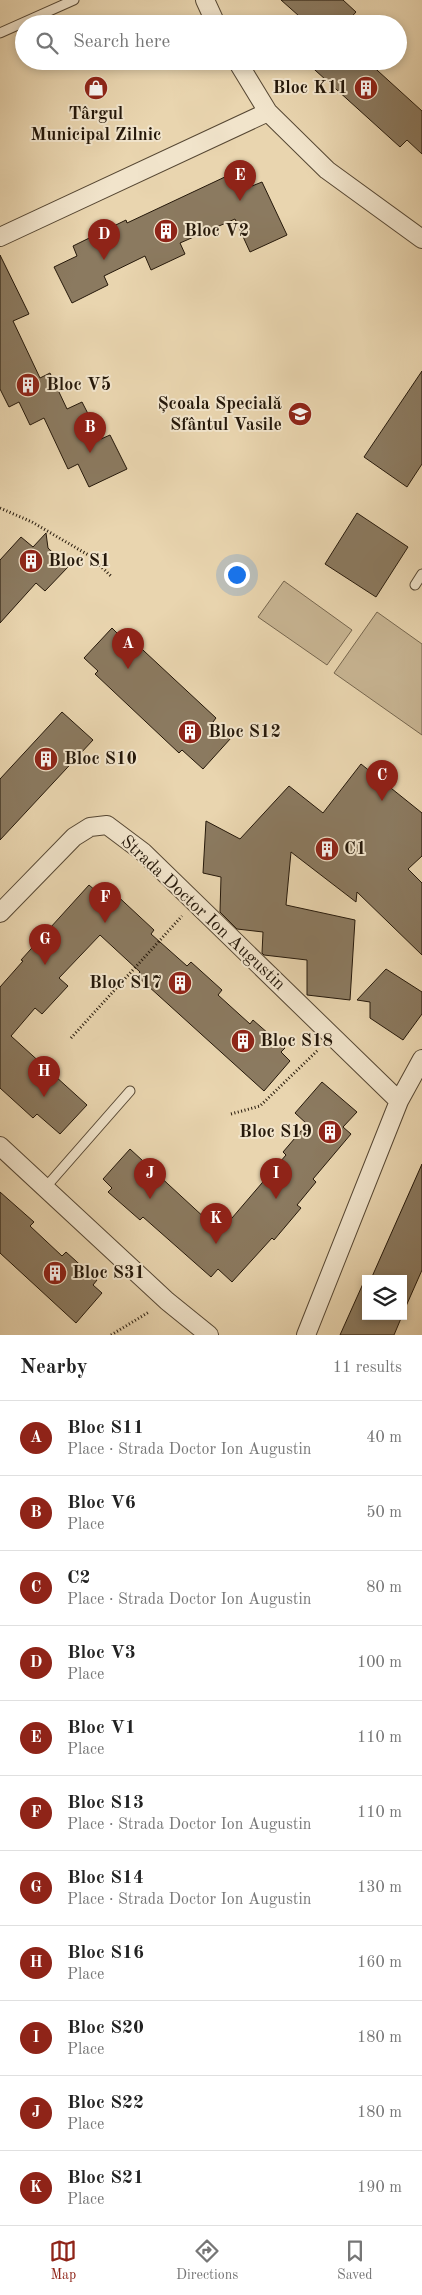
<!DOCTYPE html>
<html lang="en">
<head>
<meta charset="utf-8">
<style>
  body { margin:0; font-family:"Old Standard TT",serif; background:#f6f6f6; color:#222 }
  .controls { position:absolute; right:15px; bottom:15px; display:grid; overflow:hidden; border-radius:0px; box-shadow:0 2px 8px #0003 }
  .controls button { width:45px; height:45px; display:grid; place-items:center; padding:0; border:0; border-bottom:1px solid #e0e0e0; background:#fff; color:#222; font:25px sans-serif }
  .you { position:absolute; left:236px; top:574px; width:18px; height:18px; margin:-12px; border:4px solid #fff; border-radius:50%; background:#1a73e8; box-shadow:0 0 0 8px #1a73e833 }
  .badge { display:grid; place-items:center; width:32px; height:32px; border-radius:50%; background:#8f2418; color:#fff; font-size:16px; font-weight:700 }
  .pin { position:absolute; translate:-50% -41px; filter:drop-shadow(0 1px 2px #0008) }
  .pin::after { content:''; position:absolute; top:26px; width:18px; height:15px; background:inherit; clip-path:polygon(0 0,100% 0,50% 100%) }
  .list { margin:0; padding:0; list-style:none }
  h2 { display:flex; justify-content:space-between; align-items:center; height:65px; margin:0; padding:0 20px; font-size:21px }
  h2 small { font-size:16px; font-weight:400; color:#767676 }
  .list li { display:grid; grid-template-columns:32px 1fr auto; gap:15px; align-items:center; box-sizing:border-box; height:75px; padding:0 20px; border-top:1px solid #e0e0e0 }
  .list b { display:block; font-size:19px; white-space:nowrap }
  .list p { margin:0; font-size:16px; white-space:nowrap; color:#767676 }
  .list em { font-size:16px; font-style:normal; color:#767676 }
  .icon { flex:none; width:28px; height:28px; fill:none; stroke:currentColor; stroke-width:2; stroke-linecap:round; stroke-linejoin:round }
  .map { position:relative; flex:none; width:422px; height:1335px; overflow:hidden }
  .search { position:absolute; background:#fff; box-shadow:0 2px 8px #0003; left:15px; right:15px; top:15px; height:55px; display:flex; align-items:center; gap:12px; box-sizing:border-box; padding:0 18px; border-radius:28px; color:#767676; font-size:19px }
  .sheet { height:890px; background:#fff }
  nav { display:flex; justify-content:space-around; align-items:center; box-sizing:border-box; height:70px; border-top:1px solid #e0e0e0; background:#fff; font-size:14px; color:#767676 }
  nav a { display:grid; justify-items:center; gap:2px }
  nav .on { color:#8f2418 }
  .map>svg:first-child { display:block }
  .green { fill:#c8b593; stroke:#76664e }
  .building { fill:#8b7a60; stroke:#25180a }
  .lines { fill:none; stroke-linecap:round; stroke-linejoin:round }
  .lane-casing { stroke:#564733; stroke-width:11 }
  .street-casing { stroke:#564733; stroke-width:20 }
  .path { stroke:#25180a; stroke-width:3; stroke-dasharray:1 2.5; stroke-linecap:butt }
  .lane { stroke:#f1e4cb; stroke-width:9 }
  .street { stroke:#f1e4cb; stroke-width:18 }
  .labels { text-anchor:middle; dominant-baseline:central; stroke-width:4; stroke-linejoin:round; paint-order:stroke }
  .poi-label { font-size:18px; font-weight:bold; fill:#25180a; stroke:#f1e4cb; text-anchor:start }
  .street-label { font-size:18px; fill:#25180a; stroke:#f1e4cb }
</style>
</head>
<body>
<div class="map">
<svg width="422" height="1335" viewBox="0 0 422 1335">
  <rect width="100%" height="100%" fill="#e9d5af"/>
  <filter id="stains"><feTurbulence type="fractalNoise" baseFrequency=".004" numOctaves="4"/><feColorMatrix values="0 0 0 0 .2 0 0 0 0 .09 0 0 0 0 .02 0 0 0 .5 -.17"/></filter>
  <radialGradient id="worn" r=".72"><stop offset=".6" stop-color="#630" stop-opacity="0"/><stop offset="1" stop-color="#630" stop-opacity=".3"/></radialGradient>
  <path class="green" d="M284,581l68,49 -25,35 -69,-48z
    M377,612l45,32v91l-88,-62z"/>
  <path class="building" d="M281,0h62l13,12 -11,12h-37z
    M305,61h62l55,50v43l-15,-14 -7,7z
    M244,168l8,18 10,-4 25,53 -37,17 -15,-33 -55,24 5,11 -34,16 -6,-14 -41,20 4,9 -36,18 -18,-36 23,-11 -4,-10 53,-26 1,3z
    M0,255l29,59 -16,7 27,57 10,-5 17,36 15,-7 19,37 9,-4 17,34 -38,18 -11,-23 -10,5 -24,-51 -14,7 -11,-23 -10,5 -9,-18z
    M422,371v93l-15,23 -43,-30z
    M357,513l51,34 -32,50 -51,-33z
    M46,533l2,15 20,19 -23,24 -9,-8 -36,40v-63l21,-23 12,10z
    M112,628l14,14 4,-4 86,80 -3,4 18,16 -28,31 -21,-19 -3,3 -84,-79 3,-3 -14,-13z
    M62,712l31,28 -93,100v-61z
    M361,764l61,49v43l-14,13 14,14v72l-65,-63 -1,10 -65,-50 -5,53 69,15 -5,80 -43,-5v-35l-43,-5 -2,-2 1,-21 -26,-3 -17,-17 1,-35 -18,-4 3,-52 34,18 49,-53 34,27z
    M89,885l15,13 7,-8 43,40 -3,4 36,32 4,-4 31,28 -4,5 32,29 3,-4 32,28 -4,4 9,9 -26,30 -127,-115 3,-4 -40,-37 -41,43 9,8 -26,28 -7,-6 -24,28 76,69 -27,29 -23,-20 -4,4 -33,-30v-101l23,-26 -2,-1z
    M386,969l36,23v22l-19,26 -33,-22v-16l-13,-2z
    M322,1082l35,30 -14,15 8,7 -38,45 3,3 -19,23 4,3 -27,32 -2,-2 -40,44 -14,-13 -7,8 -68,-60 -3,3 -32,-28 4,-4 -9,-9 27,-30 90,83 66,-77 -3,-3 24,-28 -12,-11z
    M422,1164v106l-19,43v-34h-32z
    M0,1192l34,30 -4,4 32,30 4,-4 31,28 -4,5 9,8 -26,30 -76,-70z
    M366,1277v39h36l-8,19h-54z"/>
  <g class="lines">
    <g class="lane-casing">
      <path id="lane" d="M0,33l74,-33
        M415,585l7,-11
        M45,1188l85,-97"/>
    </g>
    <g class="street-casing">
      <path id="street" d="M205,0l11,24
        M237,61l31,51 59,58 95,69
        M0,237l268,-125
        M0,913l74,-76 16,-10 17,-2 36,27 256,249
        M0,1146l167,155 42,34
        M306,1335l93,-234 23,-42"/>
    </g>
    <path class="path" d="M0,508l32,14 58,34 22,21
      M71,1038l111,-122
      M231,1114l29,-8 58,-56
      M111,1335l38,-23"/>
    <use href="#lane" class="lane"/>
    <use href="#street" class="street"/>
  </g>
  <defs>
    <g id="shop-disc" transform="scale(1.25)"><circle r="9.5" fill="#8f2418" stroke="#f1e4cb"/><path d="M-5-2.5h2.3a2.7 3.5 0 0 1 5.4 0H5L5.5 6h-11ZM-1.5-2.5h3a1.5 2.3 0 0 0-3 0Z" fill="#fff"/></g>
    <g id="building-disc" transform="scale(1.25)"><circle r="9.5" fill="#8f2418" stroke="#f1e4cb"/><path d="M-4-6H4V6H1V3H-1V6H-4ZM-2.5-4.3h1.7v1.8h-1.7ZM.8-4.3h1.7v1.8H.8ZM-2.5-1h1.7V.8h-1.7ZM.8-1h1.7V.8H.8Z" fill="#fff"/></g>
    <g id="school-disc" transform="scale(1.25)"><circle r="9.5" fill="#8f2418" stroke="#f1e4cb"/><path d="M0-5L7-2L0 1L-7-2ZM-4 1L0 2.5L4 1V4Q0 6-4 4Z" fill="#fff"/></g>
  </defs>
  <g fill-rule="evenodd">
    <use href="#shop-disc" x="96" y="88"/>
    <use href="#building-disc" x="366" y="88"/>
    <use href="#building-disc" x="166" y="231"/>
    <use href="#building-disc" x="28" y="385"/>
    <use href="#school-disc" x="300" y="414"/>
    <use href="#building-disc" x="31" y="561"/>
    <use href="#building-disc" x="190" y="732"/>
    <use href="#building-disc" x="46" y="759"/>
    <use href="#building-disc" x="327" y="849"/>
    <use href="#building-disc" x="180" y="983"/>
    <use href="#building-disc" x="243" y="1041"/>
    <use href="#building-disc" x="330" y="1132"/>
    <use href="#building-disc" x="55" y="1273"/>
  </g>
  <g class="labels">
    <g class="poi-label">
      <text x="348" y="88" text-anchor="end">Bloc K11</text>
      <text x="96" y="114" text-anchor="middle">Târgul<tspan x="96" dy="21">Municipal Zilnic</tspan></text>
      <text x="184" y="231">Bloc V2</text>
      <text x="46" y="385">Bloc V5</text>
      <text x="282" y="404" text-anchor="end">Școala Specială<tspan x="282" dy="21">Sfântul Vasile</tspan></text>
      <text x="48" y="561">Bloc S1</text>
      <text x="208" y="732">Bloc S12</text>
      <text x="64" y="759">Bloc S10</text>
      <text x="344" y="849">C1</text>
      <text x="162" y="983" text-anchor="end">Bloc S17</text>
      <text x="260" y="1041">Bloc S18</text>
      <text x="312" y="1132" text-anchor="end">Bloc S19</text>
      <text x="72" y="1273">Bloc S31</text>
    </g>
    <g class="street-label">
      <text transform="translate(203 913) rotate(43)">Strada Doctor Ion Augustin</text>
    </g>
  </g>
  <rect width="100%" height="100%" filter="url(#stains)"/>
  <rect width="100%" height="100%" fill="url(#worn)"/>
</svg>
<div class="controls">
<button><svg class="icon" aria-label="layers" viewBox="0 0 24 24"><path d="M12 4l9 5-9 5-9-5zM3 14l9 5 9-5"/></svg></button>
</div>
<div class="you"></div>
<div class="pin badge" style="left:128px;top:669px">A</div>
<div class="pin badge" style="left:90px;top:453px">B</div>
<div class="pin badge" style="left:382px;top:801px">C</div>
<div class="pin badge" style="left:104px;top:260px">D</div>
<div class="pin badge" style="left:240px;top:201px">E</div>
<div class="pin badge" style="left:105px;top:923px">F</div>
<div class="pin badge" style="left:45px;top:965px">G</div>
<div class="pin badge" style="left:44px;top:1097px">H</div>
<div class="pin badge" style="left:276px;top:1199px">I</div>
<div class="pin badge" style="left:150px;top:1199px">J</div>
<div class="pin badge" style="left:216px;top:1244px">K</div>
<div class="search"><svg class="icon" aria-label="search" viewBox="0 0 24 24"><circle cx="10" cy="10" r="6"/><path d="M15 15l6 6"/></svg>Search here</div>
</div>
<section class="sheet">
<h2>Nearby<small>11 results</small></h2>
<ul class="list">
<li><span class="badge">A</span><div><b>Bloc S11</b><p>Place · Strada Doctor Ion Augustin</p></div><em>40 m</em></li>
<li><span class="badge">B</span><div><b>Bloc V6</b><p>Place</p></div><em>50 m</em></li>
<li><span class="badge">C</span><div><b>C2</b><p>Place · Strada Doctor Ion Augustin</p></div><em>80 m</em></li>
<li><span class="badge">D</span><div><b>Bloc V3</b><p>Place</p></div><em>100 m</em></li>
<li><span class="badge">E</span><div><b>Bloc V1</b><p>Place</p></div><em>110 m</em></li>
<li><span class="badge">F</span><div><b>Bloc S13</b><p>Place · Strada Doctor Ion Augustin</p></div><em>110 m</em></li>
<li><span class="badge">G</span><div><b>Bloc S14</b><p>Place · Strada Doctor Ion Augustin</p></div><em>130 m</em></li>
<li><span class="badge">H</span><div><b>Bloc S16</b><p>Place</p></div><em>160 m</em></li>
<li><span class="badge">I</span><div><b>Bloc S20</b><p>Place</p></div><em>180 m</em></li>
<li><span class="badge">J</span><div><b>Bloc S22</b><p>Place</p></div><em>180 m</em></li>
<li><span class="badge">K</span><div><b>Bloc S21</b><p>Place</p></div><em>190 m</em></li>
</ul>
</section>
<nav>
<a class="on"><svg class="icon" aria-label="map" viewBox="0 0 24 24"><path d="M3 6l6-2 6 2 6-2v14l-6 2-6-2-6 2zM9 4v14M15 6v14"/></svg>Map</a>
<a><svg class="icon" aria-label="directions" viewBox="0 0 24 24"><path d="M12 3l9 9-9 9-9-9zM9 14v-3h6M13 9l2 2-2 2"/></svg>Directions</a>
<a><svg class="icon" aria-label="saved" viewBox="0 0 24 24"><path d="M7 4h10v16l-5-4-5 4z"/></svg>Saved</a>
</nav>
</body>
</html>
